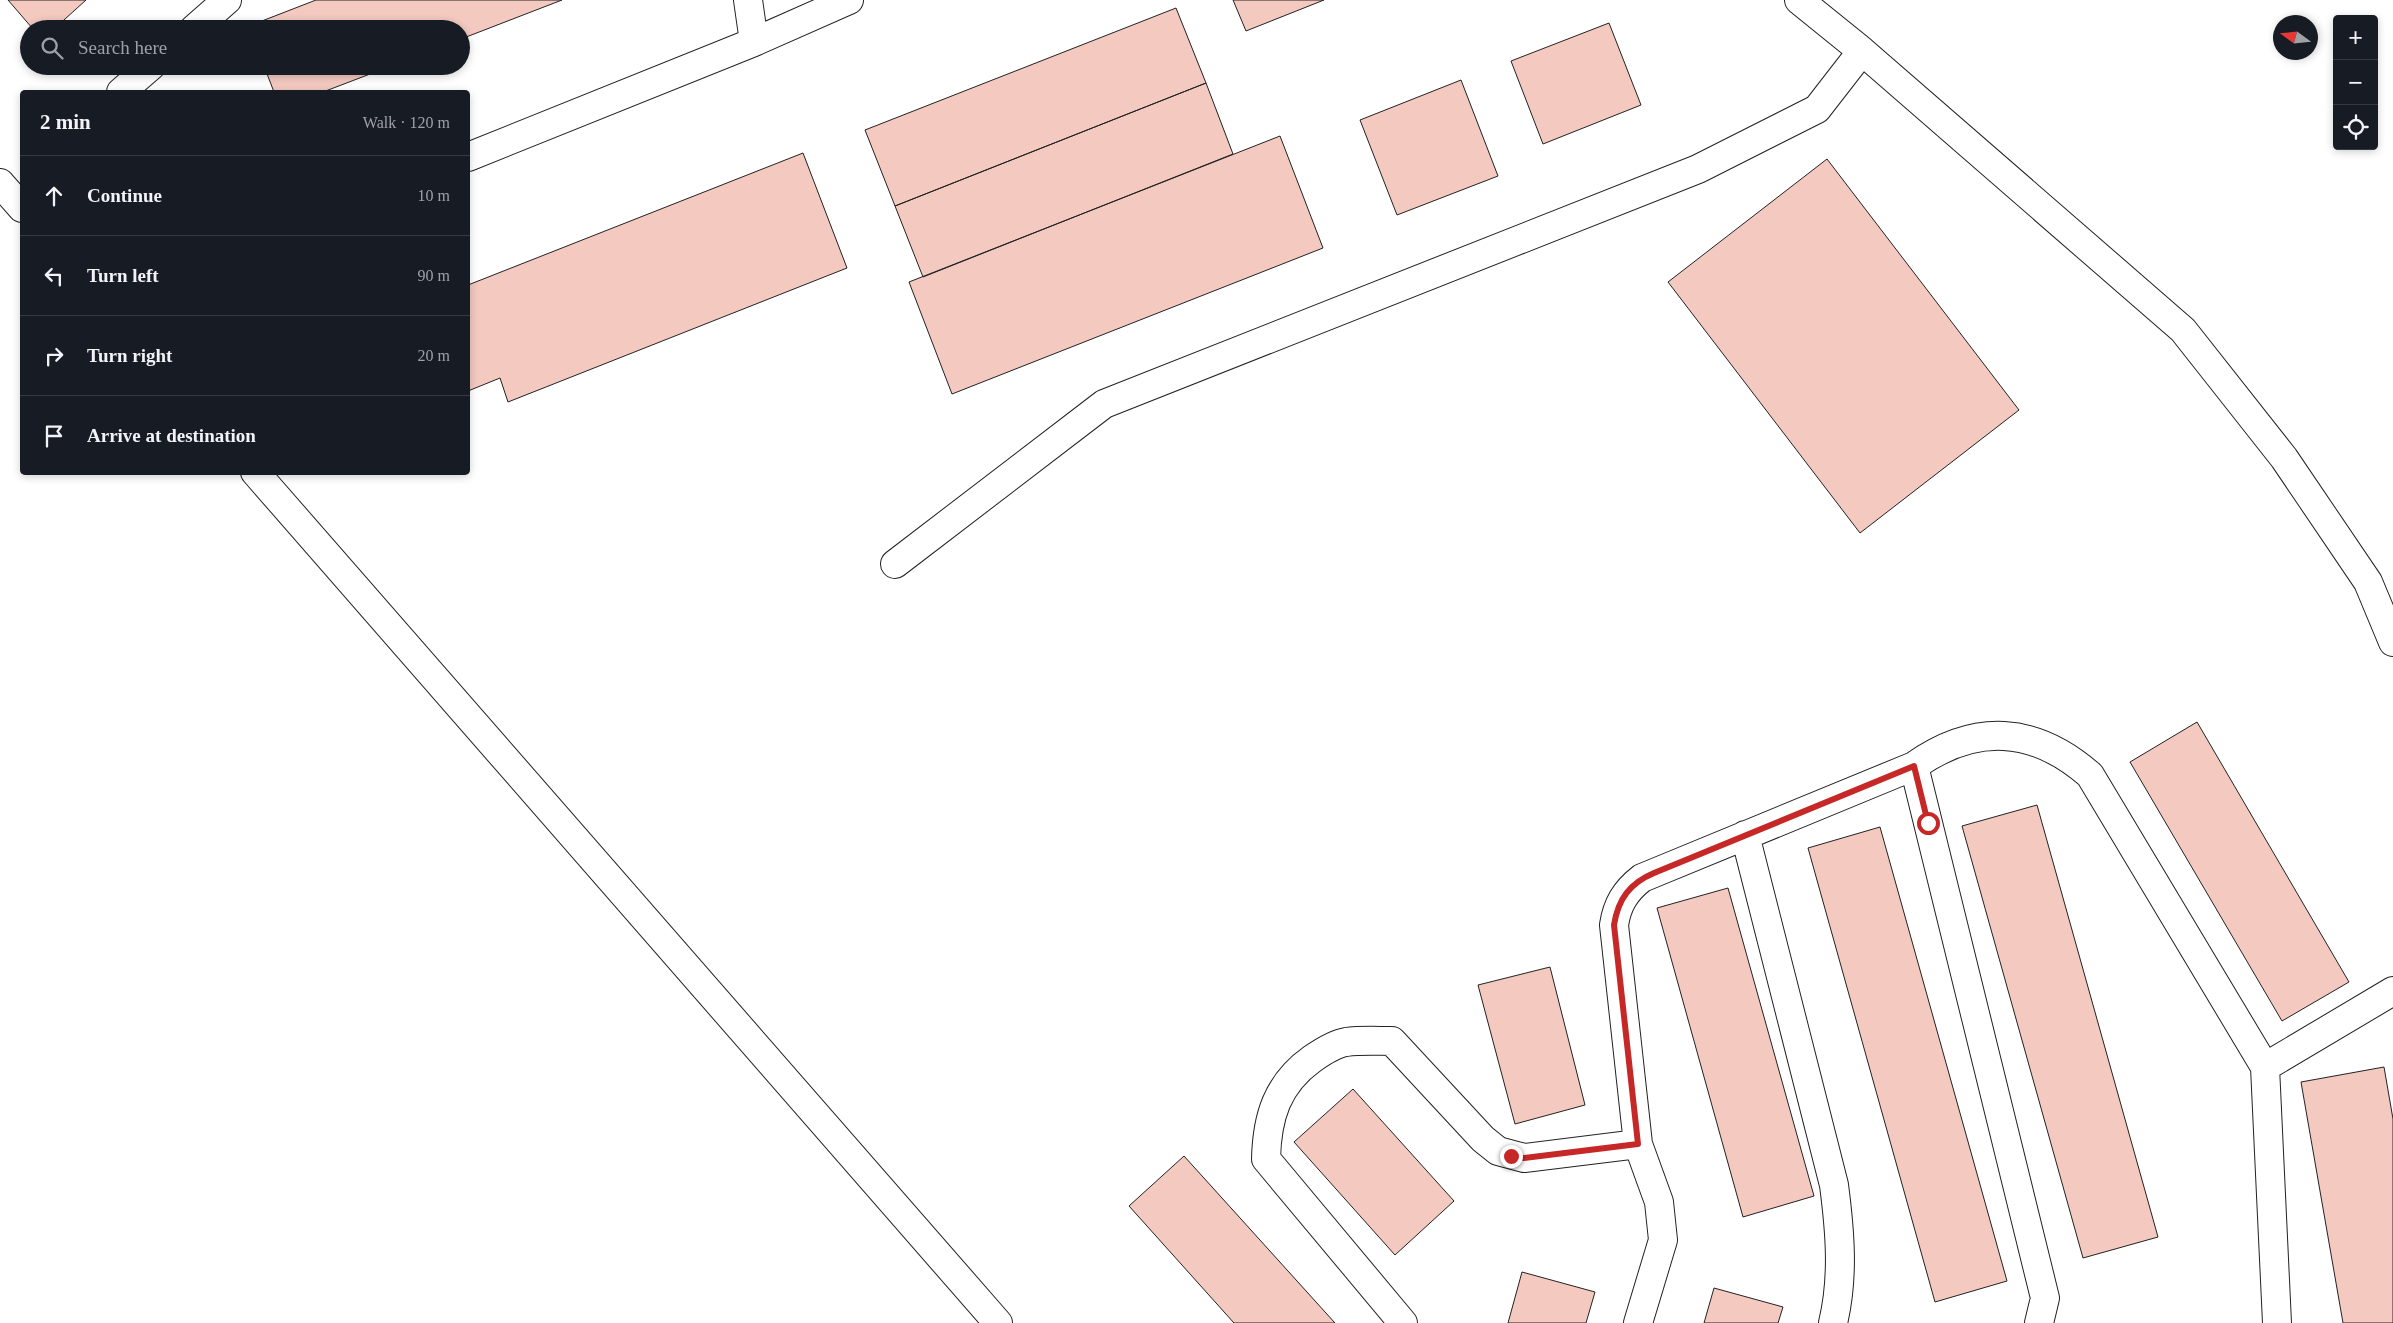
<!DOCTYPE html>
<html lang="en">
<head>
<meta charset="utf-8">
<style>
  body { margin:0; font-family:"Times New Roman",serif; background:#20242c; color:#f1f3f6 }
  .controls { position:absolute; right:15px; top:15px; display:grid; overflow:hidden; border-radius:5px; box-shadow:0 2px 8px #0003 }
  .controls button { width:45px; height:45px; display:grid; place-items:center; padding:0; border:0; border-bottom:1px solid #363941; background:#171b24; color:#f1f3f6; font:25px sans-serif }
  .compass { position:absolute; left:2273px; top:15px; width:45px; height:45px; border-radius:50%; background:#171b24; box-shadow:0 2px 8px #0003; rotate:285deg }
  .stop { position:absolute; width:15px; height:15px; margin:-11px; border:4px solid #c62828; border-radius:50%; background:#fff }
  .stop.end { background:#c62828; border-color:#fff; box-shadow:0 1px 5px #0008 }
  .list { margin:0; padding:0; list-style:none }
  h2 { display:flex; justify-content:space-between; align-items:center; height:65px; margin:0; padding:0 20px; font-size:21px }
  h2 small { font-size:16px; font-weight:400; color:#9ea1a6 }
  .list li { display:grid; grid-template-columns:32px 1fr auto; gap:15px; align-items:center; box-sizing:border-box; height:80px; padding:0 20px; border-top:1px solid #363941 }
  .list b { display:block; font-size:19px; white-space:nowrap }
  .list em { font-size:16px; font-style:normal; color:#9ea1a6 }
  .icon { flex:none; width:28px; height:28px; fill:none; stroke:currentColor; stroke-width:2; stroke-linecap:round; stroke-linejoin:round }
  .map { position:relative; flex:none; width:2393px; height:1323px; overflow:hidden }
  .search { position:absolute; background:#171b24; box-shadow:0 2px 8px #0003; left:20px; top:20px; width:450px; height:55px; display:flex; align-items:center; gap:12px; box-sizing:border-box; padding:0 18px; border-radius:28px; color:#9ea1a6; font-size:19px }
  .panel { position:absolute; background:#171b24; box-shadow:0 2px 8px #0003; left:20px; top:90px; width:450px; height:385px; border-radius:5px }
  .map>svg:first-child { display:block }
  .building { fill:#f3c9c0; stroke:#222 }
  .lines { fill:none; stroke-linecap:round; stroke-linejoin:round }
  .minor-casing { stroke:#222; stroke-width:30 }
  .minor { stroke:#fff; stroke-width:28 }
  .route { stroke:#c62828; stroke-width:6 }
</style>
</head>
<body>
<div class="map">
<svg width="2393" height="1323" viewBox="0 0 2393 1323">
  <rect width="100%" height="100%" fill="#fff"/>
  <path class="building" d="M8,0h78l-32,29h-21z
    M316,0h246l-101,39v-10h-211l-1,-3z
    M1233,0h91l-78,31z
    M1176,8l30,75 -311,123 -30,-76z
    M1609,23l32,82 -98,39 -32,-83z
    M264,66h127l-68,26h-49z
    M1461,80l37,96 -101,39 -37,-95z
    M1206,83l27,71 -310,123 -28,-71z
    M1280,136l43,112 -371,146 -43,-112z
    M803,153l44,115 -339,134 -8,-24 -32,13v-106z
    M1827,159l192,251 -159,123 -192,-251z
    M2197,722l152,260 -67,39 -152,-259z
    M2037,805l121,432 -75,21 -121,-432z
    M1880,827l127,454 -72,21 -127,-454z
    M1728,888l86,308 -71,21 -86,-309z
    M1550,967l35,138 -70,19 -37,-139z
    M2384,1067l9,52v204h-50l-42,-241z
    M1353,1089l101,112 -59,54 -101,-113z
    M1184,1156l151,167h-101l-105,-117z
    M1522,1272l73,20 -9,31h-78z
    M1714,1288l69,19 -5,16h-74z"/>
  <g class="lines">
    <g class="minor-casing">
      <path id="minor" d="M748,0l6,42
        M1799,0l63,51 321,279 101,128 84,124 25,60
        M194,29l33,-29
        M121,92l30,-26
        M468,157l286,-115 95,-42
        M0,183l22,25
        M255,472l743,851
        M895,564l209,-160 594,-235 119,-60 45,-58
        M1914,766l131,532 -6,25
        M1745,835l89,350c6,46 10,92 -1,138
        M2265,1067l128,-76
        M1403,1323l-137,-164c1,-42 11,-75 46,-100 10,-7 22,-15 34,-17 15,-2 31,-1 46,-1l91,98 15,12 26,7 114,-14
        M1638,1323l25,-83 -4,-38 -21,-58 -24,-219c3,-20 11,-34 28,-47l272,-112c61,-43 120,-40 176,9l175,292 12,256"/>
    </g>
    <use href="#minor" class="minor"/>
  </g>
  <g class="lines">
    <path class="route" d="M1511,1156l13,2 114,-14 -24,-219c4,-26 16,-42 40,-52l260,-107 14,57"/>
  </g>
</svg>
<div class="controls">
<button>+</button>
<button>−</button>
<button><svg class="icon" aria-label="locate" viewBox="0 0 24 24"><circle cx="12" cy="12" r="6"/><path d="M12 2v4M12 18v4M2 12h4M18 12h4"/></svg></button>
</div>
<svg class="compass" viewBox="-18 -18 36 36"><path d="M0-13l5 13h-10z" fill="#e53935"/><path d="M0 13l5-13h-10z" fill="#9ea1a6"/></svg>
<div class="stop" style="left:1928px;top:823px"></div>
<div class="stop end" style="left:1511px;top:1156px"></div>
<div class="search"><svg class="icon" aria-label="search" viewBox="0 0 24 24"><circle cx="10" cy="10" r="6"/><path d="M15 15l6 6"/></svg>Search here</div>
<section class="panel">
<h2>2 min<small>Walk · 120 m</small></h2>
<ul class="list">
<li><svg class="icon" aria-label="ahead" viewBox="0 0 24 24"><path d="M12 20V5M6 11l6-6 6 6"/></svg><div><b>Continue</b></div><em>10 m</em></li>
<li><svg class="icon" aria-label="left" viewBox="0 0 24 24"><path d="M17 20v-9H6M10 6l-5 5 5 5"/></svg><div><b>Turn left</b></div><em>90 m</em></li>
<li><svg class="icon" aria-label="right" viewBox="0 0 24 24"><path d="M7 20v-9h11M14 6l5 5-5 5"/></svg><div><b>Turn right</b></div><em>20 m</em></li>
<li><svg class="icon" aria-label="arrive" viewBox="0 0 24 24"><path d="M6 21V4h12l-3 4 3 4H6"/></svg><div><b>Arrive at destination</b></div></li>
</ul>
</section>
</div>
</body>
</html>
